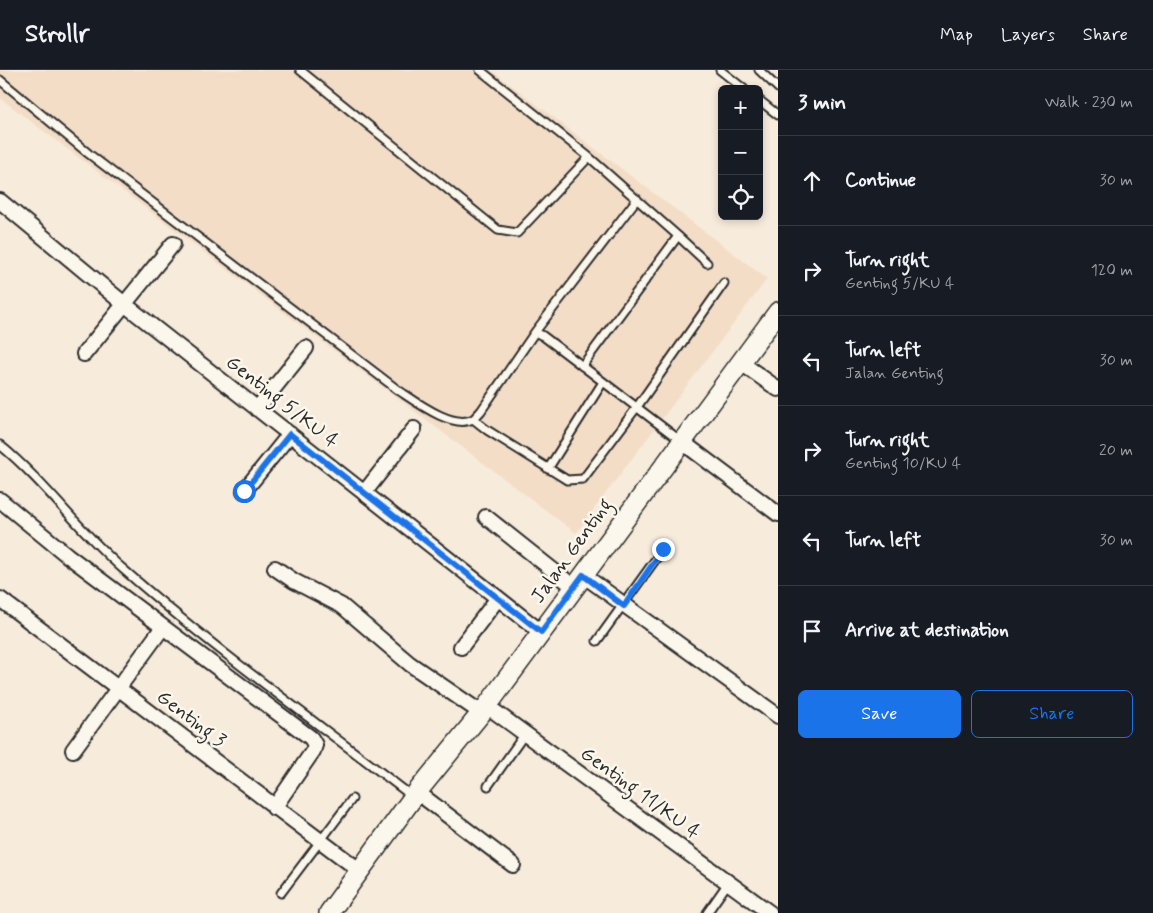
<!DOCTYPE html>
<html lang="en">
<head>
<meta charset="utf-8">
<style>
  body { margin:0; font-family:Mynerve,sans-serif; background:#20242c; color:#f1f3f6 }
  .controls { position:absolute; right:15px; top:15px; display:grid; overflow:hidden; border-radius:8px; box-shadow:0 2px 8px #0003 }
  .controls button { width:45px; height:45px; display:grid; place-items:center; padding:0; border:0; border-bottom:1px solid #363941; background:#171b24; color:#f1f3f6; font:25px sans-serif }
  .stop { position:absolute; width:15px; height:15px; margin:-11px; border:4px solid #1a73e8; border-radius:50%; background:#fff }
  .stop.end { background:#1a73e8; border-color:#fff; box-shadow:0 1px 5px #0008 }
  .list { margin:0; padding:0; list-style:none }
  h2 { display:flex; justify-content:space-between; align-items:center; height:65px; margin:0; padding:0 20px; font-size:21px }
  h2 small { font-size:16px; font-weight:400; color:#9ea1a6 }
  .list li { display:grid; grid-template-columns:32px 1fr auto; gap:15px; align-items:center; box-sizing:border-box; height:90px; padding:0 20px; border-top:1px solid #363941 }
  .list b { display:block; font-size:19px; white-space:nowrap }
  .list p { margin:0; font-size:16px; white-space:nowrap; color:#9ea1a6 }
  .list em { font-size:16px; font-style:normal; color:#9ea1a6 }
  .actions { display:flex; gap:10px; padding:15px 20px }
  .actions a { flex:1; padding:11px 0; border:1px solid #1a73e8; border-radius:8px; text-align:center; font-size:18px; color:#1a73e8 }
  .actions .main { background:#1a73e8; color:#fff }
  .icon { flex:none; width:28px; height:28px; fill:none; stroke:currentColor; stroke-width:2; stroke-linecap:round; stroke-linejoin:round }
  .map { position:relative; flex:none; width:778px; height:843px; overflow:hidden }
  header { display:flex; align-items:center; gap:30px; box-sizing:border-box; height:70px; padding:0 25px; background:#171b24; border-bottom:1px solid #363941 }
  header strong { font-size:24px }
  nav { display:flex; gap:28px; margin-inline-start:auto; font-size:18px }
  main { display:flex }
  aside { flex:1; background:#171b24 }
  .map>svg:first-child { display:block }
  .built { fill:#f3ddc7 }
  .lines { fill:none; stroke-linecap:round; stroke-linejoin:round }
  .lane-casing { stroke:#2b2b2b; stroke-width:11 }
  .street-casing { stroke:#2b2b2b; stroke-width:18 }
  .secondary-casing { stroke:#2b2b2b; stroke-width:22 }
  .lane { stroke:#fbf7ec; stroke-width:7 }
  .street { stroke:#fbf7ec; stroke-width:14 }
  .secondary { stroke:#fbf7ec; stroke-width:19 }
  .route { stroke:#1a73e8; stroke-width:6 }
  .labels { text-anchor:middle; dominant-baseline:central; stroke-width:5; stroke-linejoin:round; paint-order:stroke }
  .street-label { font-size:20px; fill:#2b2b2b; stroke:#fbf7ec }
</style>
</head>
<body>
<header>
<strong>Strollr</strong>
<nav><a>Map</a><a>Layers</a><a>Share</a></nav>
</header>
<main>
<div class="map">
<svg width="778" height="843" viewBox="0 0 778 843">
  <rect width="100%" height="100%" fill="#f7ebdb"/>
  <filter id="ink" filterUnits="userSpaceOnUse"><feTurbulence type="fractalNoise" baseFrequency=".02" numOctaves="2"/><feDisplacementMap in="SourceGraphic" scale="10" xChannelSelector="R" yChannelSelector="G"/><feConvolveMatrix kernelMatrix="1 2 1 2 8 2 1 2 1" color-interpolation-filters="sRGB"/></filter>
  <g filter="url(#ink)">
    <path class="built" d="M0,0h491l276,209 -191,254 -576,-435z"/>
    <g class="lines">
      <g class="lane-casing">
        <path id="lane" d="M300,0l198,160 19,3 72,-76 89,79
          M480,0l109,87
          M720,0l24,19
          M759,0l19,18
          M0,10l89,74 309,236c17,11 55,40 75,29 3,-2 6,-6 8,-8l54,-79 8,4 138,105
          M759,30l19,15
          M535,262l102,-133
          M582,296l96,-130 29,27
          M473,349l14,11 80,50 16,-1 54,-72 87,-124
          M0,375c45,37 79,86 123,124 92,81 193,153 290,228
          M548,399l55,-87
          M597,571l66,-92
          M488,716l36,-51
          M281,823l71,-94
          M707,843l21,-30"/>
      </g>
      <g class="street-casing">
        <path id="street" d="M0,131l123,102 418,329
          M84,284l89,-110
          M740,292l38,27
          M257,339l49,-61
          M681,371l97,73
          M244,421l46,-57
          M364,423l50,-64
          M0,430l67,55 244,183 4,7 -2,6 -39,57
          M486,447l88,70
          M275,498l19,13 48,25 68,58 70,48
          M583,505l195,141
          M0,529l359,271
          M461,577l37,-49
          M487,636l283,207
          M73,680l90,-123
          M417,722l96,73"/>
      </g>
      <g class="secondary-casing">
        <path id="secondary" d="M329,843l88,-121 70,-86 291,-394"/>
      </g>
      <use href="#lane" class="lane"/>
      <use href="#street" class="street"/>
      <use href="#secondary" class="secondary"/>
    </g>
  </g>
  <g class="lines" filter="url(#ink)">
    <path class="route" d="M244,421l46,-57 251,198 42,-57 41,31 39,-57"/>
  </g>
  <g class="labels">
    <g class="street-label">
      <text transform="translate(282 332) rotate(38)">Genting 5/KU 4</text>
      <text transform="translate(572 481) rotate(-54)">Jalan Genting</text>
      <text transform="translate(191 649) rotate(37)">Genting 3</text>
      <text transform="translate(640 723) rotate(36)">Genting 11/KU 4</text>
    </g>
  </g>
</svg>
<div class="controls">
<button>+</button>
<button>−</button>
<button><svg class="icon" aria-label="locate" viewBox="0 0 24 24"><circle cx="12" cy="12" r="6"/><path d="M12 2v4M12 18v4M2 12h4M18 12h4"/></svg></button>
</div>
<div class="stop" style="left:244px;top:421px"></div>
<div class="stop end" style="left:663px;top:479px"></div>
</div>
<aside>
<h2>3 min<small>Walk · 230 m</small></h2>
<ul class="list">
<li><svg class="icon" aria-label="ahead" viewBox="0 0 24 24"><path d="M12 20V5M6 11l6-6 6 6"/></svg><div><b>Continue</b></div><em>30 m</em></li>
<li><svg class="icon" aria-label="right" viewBox="0 0 24 24"><path d="M7 20v-9h11M14 6l5 5-5 5"/></svg><div><b>Turn right</b><p>Genting 5/KU 4</p></div><em>120 m</em></li>
<li><svg class="icon" aria-label="left" viewBox="0 0 24 24"><path d="M17 20v-9H6M10 6l-5 5 5 5"/></svg><div><b>Turn left</b><p>Jalan Genting</p></div><em>30 m</em></li>
<li><svg class="icon" aria-label="right" viewBox="0 0 24 24"><path d="M7 20v-9h11M14 6l5 5-5 5"/></svg><div><b>Turn right</b><p>Genting 10/KU 4</p></div><em>20 m</em></li>
<li><svg class="icon" aria-label="left" viewBox="0 0 24 24"><path d="M17 20v-9H6M10 6l-5 5 5 5"/></svg><div><b>Turn left</b></div><em>30 m</em></li>
<li><svg class="icon" aria-label="arrive" viewBox="0 0 24 24"><path d="M6 21V4h12l-3 4 3 4H6"/></svg><div><b>Arrive at destination</b></div></li>
</ul>
<div class="actions"><a class="main">Save</a><a>Share</a></div>
</aside>
</main>
</body>
</html>
